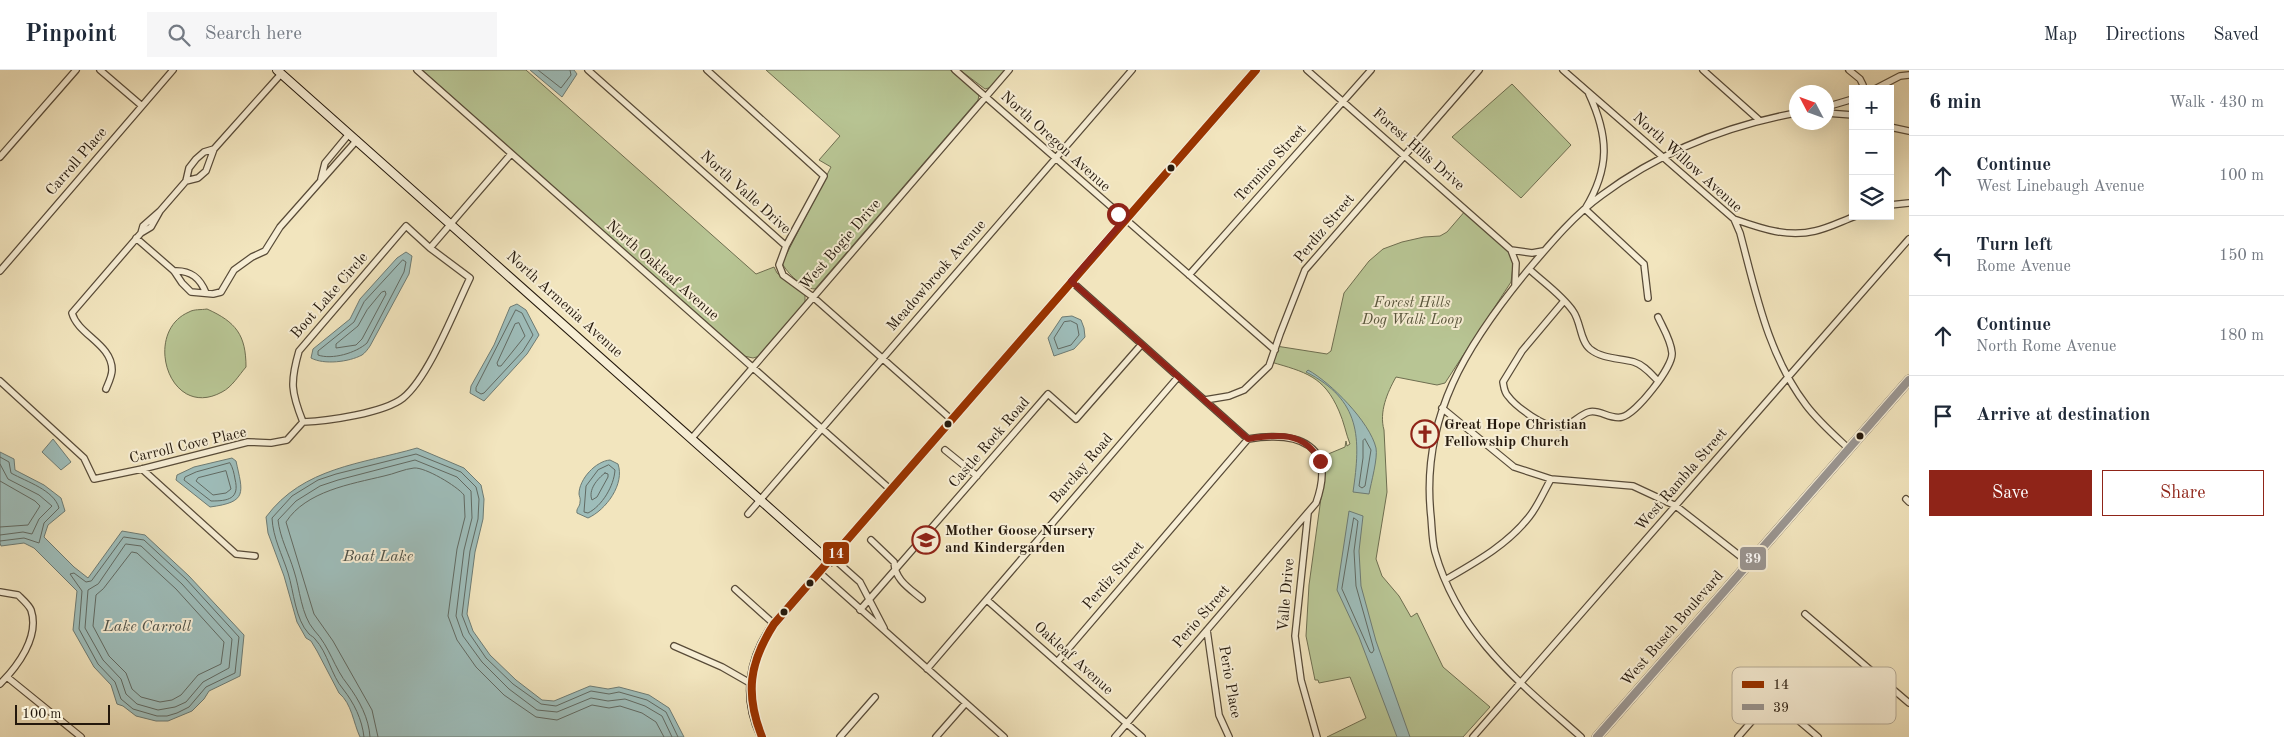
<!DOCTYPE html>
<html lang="en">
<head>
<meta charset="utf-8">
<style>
  body { margin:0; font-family:"Old Standard TT",serif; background:#f6f6f7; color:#1f2937 }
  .controls { position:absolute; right:15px; top:15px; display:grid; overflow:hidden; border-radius:0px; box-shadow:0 5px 20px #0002 }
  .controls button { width:45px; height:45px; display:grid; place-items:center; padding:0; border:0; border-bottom:1px solid #e0e1e3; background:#fff; color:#1f2937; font:25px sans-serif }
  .compass { position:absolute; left:1789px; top:15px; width:45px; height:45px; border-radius:50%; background:#fff; box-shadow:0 5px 20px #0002; rotate:311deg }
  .scale { position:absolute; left:15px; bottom:12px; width:95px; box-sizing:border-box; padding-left:5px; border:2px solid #24180c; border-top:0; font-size:14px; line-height:18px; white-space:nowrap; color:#24180c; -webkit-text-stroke:4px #f7eed5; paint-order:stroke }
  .stop { position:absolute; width:15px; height:15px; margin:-11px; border:4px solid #8f2418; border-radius:50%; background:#fff }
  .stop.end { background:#8f2418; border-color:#fff; box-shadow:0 1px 5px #0008 }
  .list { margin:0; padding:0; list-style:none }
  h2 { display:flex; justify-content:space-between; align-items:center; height:65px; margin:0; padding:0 20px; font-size:21px }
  h2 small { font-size:16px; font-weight:400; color:#747a83 }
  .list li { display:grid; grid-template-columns:32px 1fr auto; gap:15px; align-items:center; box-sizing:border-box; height:80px; padding:0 20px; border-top:1px solid #e0e1e3 }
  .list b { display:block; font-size:19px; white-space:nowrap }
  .list p { margin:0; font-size:16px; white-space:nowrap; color:#747a83 }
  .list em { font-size:16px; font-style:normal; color:#747a83 }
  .actions { display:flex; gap:10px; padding:15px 20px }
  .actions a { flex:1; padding:11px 0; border:1px solid #8f2418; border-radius:0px; text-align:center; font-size:18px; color:#8f2418 }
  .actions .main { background:#8f2418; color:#fff }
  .icon { flex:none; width:28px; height:28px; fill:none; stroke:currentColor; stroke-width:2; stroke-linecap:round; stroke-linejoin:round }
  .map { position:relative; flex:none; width:1909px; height:667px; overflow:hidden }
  header { display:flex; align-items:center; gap:30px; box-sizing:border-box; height:70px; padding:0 25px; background:#fff; border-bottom:1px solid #e0e1e3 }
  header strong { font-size:24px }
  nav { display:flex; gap:28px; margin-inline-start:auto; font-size:18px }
  .search { width:350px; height:45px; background:#f6f6f7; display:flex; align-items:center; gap:12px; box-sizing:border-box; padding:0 18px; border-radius:0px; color:#747a83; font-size:19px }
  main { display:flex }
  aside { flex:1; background:#fff }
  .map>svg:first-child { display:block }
  .green { fill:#b8c594; stroke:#6e6e50 }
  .water { fill:#9ebdba; stroke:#6d7b74 }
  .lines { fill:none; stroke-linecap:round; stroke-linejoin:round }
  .shore { stroke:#616a63; stroke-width:1 }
  .street-casing { stroke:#584b38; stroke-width:8 }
  .secondary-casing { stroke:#24180c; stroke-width:10 }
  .primary-casing { stroke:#24180c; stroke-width:11 }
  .street { stroke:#f7eed5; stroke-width:5.5 }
  .secondary { stroke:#f7eed5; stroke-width:8 }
  .primary { stroke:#f2e5be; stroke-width:9 }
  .bus-1-casing { stroke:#f7eed5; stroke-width:11 }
  .bus-2-casing { stroke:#f7eed5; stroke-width:11 }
  .bus-1 { stroke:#930; stroke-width:8 }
  .bus-2 { stroke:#9a9692; stroke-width:8 }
  .route { stroke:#8f2418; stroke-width:6 }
  .bus-dot { fill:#24180c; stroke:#f7eed5; stroke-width:2 }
  .labels { text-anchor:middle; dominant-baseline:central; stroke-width:4; stroke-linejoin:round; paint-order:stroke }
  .street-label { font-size:15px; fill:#24180c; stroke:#f7eed5 }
  .park-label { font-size:15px; font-style:italic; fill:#58553c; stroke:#f7eed5 }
  .poi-label { font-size:15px; font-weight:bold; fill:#24180c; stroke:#f7eed5; text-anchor:start }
  .water-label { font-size:16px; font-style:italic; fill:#4f5249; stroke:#f7eed5 }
  .key { fill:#f7eed5; stroke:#b8ae99; stroke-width:1 }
  .key-label { font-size:14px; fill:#24180c }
  .line-badge { stroke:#f7eed5; stroke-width:2 }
  .badge-label { font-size:14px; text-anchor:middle; font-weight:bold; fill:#fff }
</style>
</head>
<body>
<header>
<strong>Pinpoint</strong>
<div class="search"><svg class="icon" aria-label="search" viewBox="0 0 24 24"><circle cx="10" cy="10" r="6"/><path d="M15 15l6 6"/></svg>Search here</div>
<nav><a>Map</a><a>Directions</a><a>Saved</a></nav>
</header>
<main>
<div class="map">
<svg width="1909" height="667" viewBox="0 0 1909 667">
  <rect width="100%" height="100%" fill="#f2e5be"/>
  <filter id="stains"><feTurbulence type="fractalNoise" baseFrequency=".004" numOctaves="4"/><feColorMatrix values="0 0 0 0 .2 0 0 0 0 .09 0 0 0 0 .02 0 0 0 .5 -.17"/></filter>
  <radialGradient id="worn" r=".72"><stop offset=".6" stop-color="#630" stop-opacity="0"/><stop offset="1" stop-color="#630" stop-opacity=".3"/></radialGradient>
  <path class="green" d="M422,0h104l230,204 18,-7 3,6 28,21v8l-45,54 -7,2 -9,-2z
    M766,0h184l29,25 -1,5 -163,189c-12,0 -28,-16 -33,-26l49,-96 -12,-7 21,-24z
    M960,0h46l-14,17 -7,2z
    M1512,14l59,61 -50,53 -69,-61z
    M1466,140l45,40 2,16 -2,16 -66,101 -8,2 -41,-8c-9,16 -17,35 -12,53l3,62 -11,67 6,17 17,20 12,21 6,-4 26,54 47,40 -27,30h-136l39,-19 -16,-41 -31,6 -1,-3h-3l-9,-44 3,-51 16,-116 -4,-12 24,-10 1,-6 1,5 3,-2c-4,-10 -6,-22 -11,-33 -15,-35 -34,-39 -68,-49l5,-16 51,8 4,-3 13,-58 25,-32 14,-12 19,-7 22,-5 16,-1 7,-4z
    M207,239c29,13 39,26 39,58 -7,8 -14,20 -24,25 -53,29 -80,-60 -33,-80 5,-3 12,-2 18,-3z"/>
  <path class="water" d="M530,0h44l3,4 -15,23z
    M406,182l6,4 -3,18 -39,72c-2,3 -5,7 -8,9 -13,7 -38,10 -51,3l2,-9 37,-30 10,-20 37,-41z
    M517,234l9,6 13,25 -12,19 -43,47 -14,-8 1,-7 23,-41 16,-38z
    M1072,246l9,4 3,8 1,9 -11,12 -20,7 -6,-18 14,-21z
    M1308,300c22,12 62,52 68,78 2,10 -5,35 -7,46l-16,-2c8,-54 8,-92 -47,-120z
    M53,369l18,23 -10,8 -19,-18z
    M417,378l47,20 17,17 3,14 -1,20 -8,33 -8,62 6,17 17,24 26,25 26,20 12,1 36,-15 18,3 11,-2 30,8 20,13 15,29h-324c-7,-15 -8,-33 -21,-44l-22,-42 -6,-10 -5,-3 -9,-16 -13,-46 -16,-43 -2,-16c37,-50 96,-53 151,-69z
    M0,382l14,7 1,11 29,15 17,13 4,13 -17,14 -4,12 30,30 14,11 34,-47 23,4 44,41 55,59 -4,41 -31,15 -5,8 -12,12 -24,10h-12l-20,-5 -13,-10 -6,-2 -6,-19 -17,-18 -21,-37 4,-39 -43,-43 -10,-5 -23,3 -1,-3z
    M232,388l4,3c7,32 12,41 -26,46l-34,-27 1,-5 17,-8z
    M610,390l8,4c7,20 -12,46 -30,54l-11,-5c-1,-5 3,-6 3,-11 1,-3 -1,-6 -1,-8 0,-15 17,-33 31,-34z
    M1349,441l14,5 -4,35 2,35 15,55 34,96h-13l-38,-100 -22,-47z"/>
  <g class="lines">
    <path class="shore" d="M538,0l23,18 10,-13 -1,-5
      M403,190l3,2 -2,10 -37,71c-11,10 -35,17 -49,12v-4l36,-29 10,-20z
      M382,222l3,-1 1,3 -24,45 -6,6 -20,3v-4l22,-18 9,-16z
      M516,240l6,3 11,22 -10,16 -39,42 -3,1 -5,-3v-3z
      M1071,251l6,3 2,11 -8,10 -13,4 -4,-11 10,-16z
      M519,253l6,13 -24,30h-3l-1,-3 18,-39z
      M1365,369l6,11 -6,36 -3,2 -3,-2 4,-28v-17z
      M0,387l9,5 2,11c16,9 43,17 48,35l-15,15 -5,20 -15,-5 -24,3
      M230,393c3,5 4,10 5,16 5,20 -7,22 -24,22l-27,-21 1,-3 11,-5z
      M0,394l8,15 31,16 13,11 -13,13 -7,15 -9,-2 -23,3
      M609,395l6,5c-1,16 -13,36 -27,43l-4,-1 2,-26 12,-16z
      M226,401l5,18 -5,4 -13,2 -17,-14 2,-3z
      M605,403l3,1v3l-11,20 -5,3c-4,-10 5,-21 13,-27z
      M0,411l35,20 5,5 -12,19 -28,2
      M1354,448l4,3 -4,30 2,35 18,64 -2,3 -2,-1 -28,-63z
      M124,467l20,3 42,39 53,58 -4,36 -29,14 -17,20 -12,6 -10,3h-10l-24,-7 -12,-10 -6,-17 -17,-18 -19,-35 3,-38 -12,-17 4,-1 12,9 5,-1z
      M126,474l15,2 41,38 50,55 -3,29 -26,14 -17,20 -11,5 -17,3 -21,-6 -11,-10 -5,-15 -18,-19 -18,-32 3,-38 10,-6z
      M132,482l5,1 39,36 48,53 -3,22 -23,11 -17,20 -9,5 -12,2 -19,-5 -9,-8 -6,-16 -17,-17 -16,-30 3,-31 7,-6z
      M364,667c-2,-18 -10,-34 -21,-48 -12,-14 -15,-36 -28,-50 -1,-2 -4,-3 -6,-5 -14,-15 -15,-42 -21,-61 -6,-19 -15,-35 -16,-55l20,-22 26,-16 18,-6 80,-20 45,18 15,15 3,12 -1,20 -8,32 -8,64 7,18 17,25 27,26 28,20 15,2 35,-15 18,3 10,-2 28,8 19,12 12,25
      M370,667c-1,-19 -11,-37 -22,-52 -14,-17 -18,-38 -34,-55 -13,-15 -14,-41 -20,-59 -5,-17 -14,-33 -16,-51l18,-19 24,-15 18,-6 77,-20 42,17 14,14 1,27 -8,32 -8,66 7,20 19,26 27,27 28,21 20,2 34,-14 17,3 17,-2 20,7 17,10 10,21
      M378,667l-6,-27 -39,-69 -19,-27 -28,-92c20,-31 65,-38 98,-46 10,-2 20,-7 30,-8 11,-1 43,18 50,27l1,22 -8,32 -9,67 9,24 19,27 28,28 32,22 21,3 35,-15 17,3 11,-2 22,7 14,9 8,15"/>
    <g class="street-casing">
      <path id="street" d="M100,0l42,36
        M417,0l474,420
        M588,0l198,176 -7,19 4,10 30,22 139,123
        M707,0l117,106 -38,70
        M955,0l320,280
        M1307,0l204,180 5,13 -1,22
        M1563,0l171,149 6,14c16,60 28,122 66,172 12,16 28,30 43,44
        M1703,0l55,49
        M1849,0l11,9 3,6 -2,4
        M1875,19l25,-13 9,-1
        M1589,24c20,43 21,74 -4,115l59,55 4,34
        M1826,37l27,-8
        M1826,43l27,2
        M1890,57l19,4
        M0,87l76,-87
        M321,109l4,-16 24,-29
        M186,111l12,-3 8,-7 8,-22 67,-75
        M1890,135l19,-2
        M160,141l26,-30 3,-13 7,-9 8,-7 10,-3
        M1734,149c26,9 53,19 81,12 14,-3 27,-10 41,-15
        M136,168l38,33 8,12 9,9 22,2 8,-2 13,-22 18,-13 13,-6 15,-24 77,-87
        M430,178l81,-94
        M1511,180l21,3 11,-2
        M1529,199c14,13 33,26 44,42 8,11 7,30 17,38 12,10 30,9 44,13 10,3 17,12 24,19
        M0,201l173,-201
        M174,201c17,-1 26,7 32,22
        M1189,205l182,-205
        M1071,211l177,158c51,-8 89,5 68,64l-201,234
        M1564,231l-42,50 -19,31c1,5 1,10 5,14 8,11 37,32 51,31 12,0 19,-12 30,-15 11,-3 21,8 33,5 14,-3 51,-50 50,-64 -1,-13 -9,-25 -14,-36
        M0,311l84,77 10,21 48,-10 106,-27 23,1 16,-3 16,-18c25,-1 81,-9 100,-24 26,-21 52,-89 67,-120l-40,-30 -24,-22 -107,125c-9,31 -8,41 4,71
        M106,319c2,-5 6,-13 6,-19 0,-26 -34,-35 -40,-57l69,-80 2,-7 17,-15 -9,16 -10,6
        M1205,330l24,-4 15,-6 25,-24 11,-32 25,-64 174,-200
        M1442,338l72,59 37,12 82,7 43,20 73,57
        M692,368l317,-368
        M945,380l32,26
        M142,399l94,85 19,2
        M1906,429l3,3
        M1308,443l-13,123 6,44 16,57
        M748,444l384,-444
        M871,470l23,22c1,18 15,26 28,37
        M833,488l27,24 24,46
        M820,503l184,164
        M1445,510c31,-18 62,-35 84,-63 9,-11 15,-26 22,-38
        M735,519l39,35
        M0,522l18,3c4,4 11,10 13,15 9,27 -14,57 -31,74
        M987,530l155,137
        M860,540l188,-216 28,25 65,-74
        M1805,544l104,89
        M1207,560l12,85 10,22
        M674,576l48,21 28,16
        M1057,592l191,-223
        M927,599l251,-292
        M7,607l74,60
        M840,667l35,-40
        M936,667l29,-33
        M1473,667l436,-498
        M1581,667c-62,-55 -122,-101 -146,-185 -3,-11 -3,-24 -4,-35 -11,-100 36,-173 97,-247 22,-26 46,-55 74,-75 58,-43 124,-69 194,-82
        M1738,667l34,-39 46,39"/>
    </g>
    <g class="secondary-casing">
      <path id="secondary" d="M277,0l553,492
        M762,667c-19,-39 -13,-78 12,-113l482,-554"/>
    </g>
    <g class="primary-casing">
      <path id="primary" d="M1597,667l312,-357"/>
    </g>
    <use href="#street" class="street"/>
    <use href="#secondary" class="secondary"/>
    <use href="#primary" class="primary"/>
    <g class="bus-1-casing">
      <path id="bus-1" d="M762,667c-17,-43 -13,-74 12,-113l482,-554"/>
    </g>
    <g class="bus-2-casing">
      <path id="bus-2" d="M1597,667l312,-357"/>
    </g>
    <use href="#bus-1" class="bus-1"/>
    <use href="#bus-2" class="bus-2"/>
  </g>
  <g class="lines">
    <path class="route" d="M1118,144l6,6 -53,61 177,158c29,-5 56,-8 72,22"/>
  </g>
  <defs>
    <g id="church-ring" transform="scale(1.4375)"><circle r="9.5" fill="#f7eed5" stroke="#8f2418" stroke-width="1.5"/><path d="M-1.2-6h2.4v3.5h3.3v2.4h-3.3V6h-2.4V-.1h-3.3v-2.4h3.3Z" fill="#8f2418"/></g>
    <g id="school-ring" transform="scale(1.4375)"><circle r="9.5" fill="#f7eed5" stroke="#8f2418" stroke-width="1.5"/><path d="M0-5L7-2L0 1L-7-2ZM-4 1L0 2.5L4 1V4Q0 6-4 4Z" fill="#8f2418"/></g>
  </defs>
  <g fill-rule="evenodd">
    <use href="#church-ring" x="1425" y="364"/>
    <use href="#school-ring" x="926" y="470"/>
  </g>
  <g class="bus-dot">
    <circle cx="1171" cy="98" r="4.5"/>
    <circle cx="948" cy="354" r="4.5"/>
    <circle cx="1860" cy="366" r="4.5"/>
    <circle cx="810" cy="513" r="4.5"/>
    <circle cx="784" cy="542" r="4.5"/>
  </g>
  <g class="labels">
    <g class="street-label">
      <text transform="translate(1055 72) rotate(42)">North Oregon Avenue</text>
      <text transform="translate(1418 80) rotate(41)">Forest Hills Drive</text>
      <text transform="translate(77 92) rotate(-49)">Carroll Place</text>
      <text transform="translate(1687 93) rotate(42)">North Willow Avenue</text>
      <text transform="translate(1271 94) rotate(-48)">Termino Street</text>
      <text transform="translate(745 123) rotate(42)">North Valle Drive</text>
      <text transform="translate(1325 159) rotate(-50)">Perdiz Street</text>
      <text transform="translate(841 175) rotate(-49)">West Bogie Drive</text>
      <text transform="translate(662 201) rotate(41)">North Oakleaf Avenue</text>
      <text transform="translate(937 206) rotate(-49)">Meadowbrook Avenue</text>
      <text transform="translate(330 226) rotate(-49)">Boot Lake Circle</text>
      <text transform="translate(564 235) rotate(42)">North Armenia Avenue</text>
      <text transform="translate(990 373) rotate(-49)">Castle Rock Road</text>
      <text transform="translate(188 376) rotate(-13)">Carroll Cove Place</text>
      <text transform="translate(1082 399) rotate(-49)">Barclay Road</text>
      <text transform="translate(1682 410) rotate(-49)">West Rambla Street</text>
      <text transform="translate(1114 506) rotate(-49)">Perdiz Street</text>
      <text transform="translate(1287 525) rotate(-85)">Valle Drive</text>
      <text transform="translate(1202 547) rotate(-49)">Perio Street</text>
      <text transform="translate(1673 559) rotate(-49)">West Busch Boulevard</text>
      <text transform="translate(1073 589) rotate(42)">Oakleaf Avenue</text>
      <text transform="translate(1229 612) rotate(80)">Perio Place</text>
    </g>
    <g class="park-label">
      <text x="1412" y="233">Forest Hills<tspan x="1412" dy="17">Dog Walk Loop</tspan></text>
    </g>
    <g class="poi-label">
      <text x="1444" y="355">Great Hope Christian<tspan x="1444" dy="17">Fellowship Church</tspan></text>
      <text x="945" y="461">Mother Goose Nursery<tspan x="945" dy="17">and Kindergarden</tspan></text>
    </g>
    <g class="water-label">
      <text x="378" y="487">Boat Lake</text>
      <text x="147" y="557">Lake Carroll</text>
    </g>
  </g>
  <rect x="1732" y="597" width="164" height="57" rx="8" class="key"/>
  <rect x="1742" y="611" width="22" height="7" fill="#930"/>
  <rect x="1742" y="634" width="22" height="6" fill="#9a9692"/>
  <g class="key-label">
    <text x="1773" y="619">14</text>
    <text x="1773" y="642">39</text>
  </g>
  <g class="line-badge">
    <rect x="822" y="471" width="28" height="24" rx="5" fill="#930"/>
    <rect x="1739" y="476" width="28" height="25" rx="5" fill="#9a9692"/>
  </g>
  <g class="badge-label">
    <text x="836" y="488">14</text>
    <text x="1753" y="493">39</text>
  </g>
  <rect width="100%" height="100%" filter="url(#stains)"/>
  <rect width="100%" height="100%" fill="url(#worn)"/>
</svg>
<div class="controls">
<button>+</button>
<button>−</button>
<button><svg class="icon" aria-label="layers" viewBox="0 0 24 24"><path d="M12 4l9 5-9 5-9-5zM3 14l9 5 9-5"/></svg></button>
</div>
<svg class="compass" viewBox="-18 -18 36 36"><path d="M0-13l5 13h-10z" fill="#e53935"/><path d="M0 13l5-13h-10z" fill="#747a83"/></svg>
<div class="scale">100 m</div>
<div class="stop" style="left:1118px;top:144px"></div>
<div class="stop end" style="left:1320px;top:391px"></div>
</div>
<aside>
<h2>6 min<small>Walk · 430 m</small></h2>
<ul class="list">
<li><svg class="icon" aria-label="ahead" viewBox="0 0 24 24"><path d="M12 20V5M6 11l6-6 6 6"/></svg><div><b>Continue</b><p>West Linebaugh Avenue</p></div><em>100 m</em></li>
<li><svg class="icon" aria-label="left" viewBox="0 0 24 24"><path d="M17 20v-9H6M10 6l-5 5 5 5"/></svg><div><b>Turn left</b><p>Rome Avenue</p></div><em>150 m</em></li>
<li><svg class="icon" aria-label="ahead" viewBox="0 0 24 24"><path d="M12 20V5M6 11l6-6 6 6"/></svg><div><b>Continue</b><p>North Rome Avenue</p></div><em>180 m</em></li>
<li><svg class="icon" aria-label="arrive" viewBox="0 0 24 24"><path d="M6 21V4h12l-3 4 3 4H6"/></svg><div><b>Arrive at destination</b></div></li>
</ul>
<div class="actions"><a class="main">Save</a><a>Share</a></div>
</aside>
</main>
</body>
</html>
